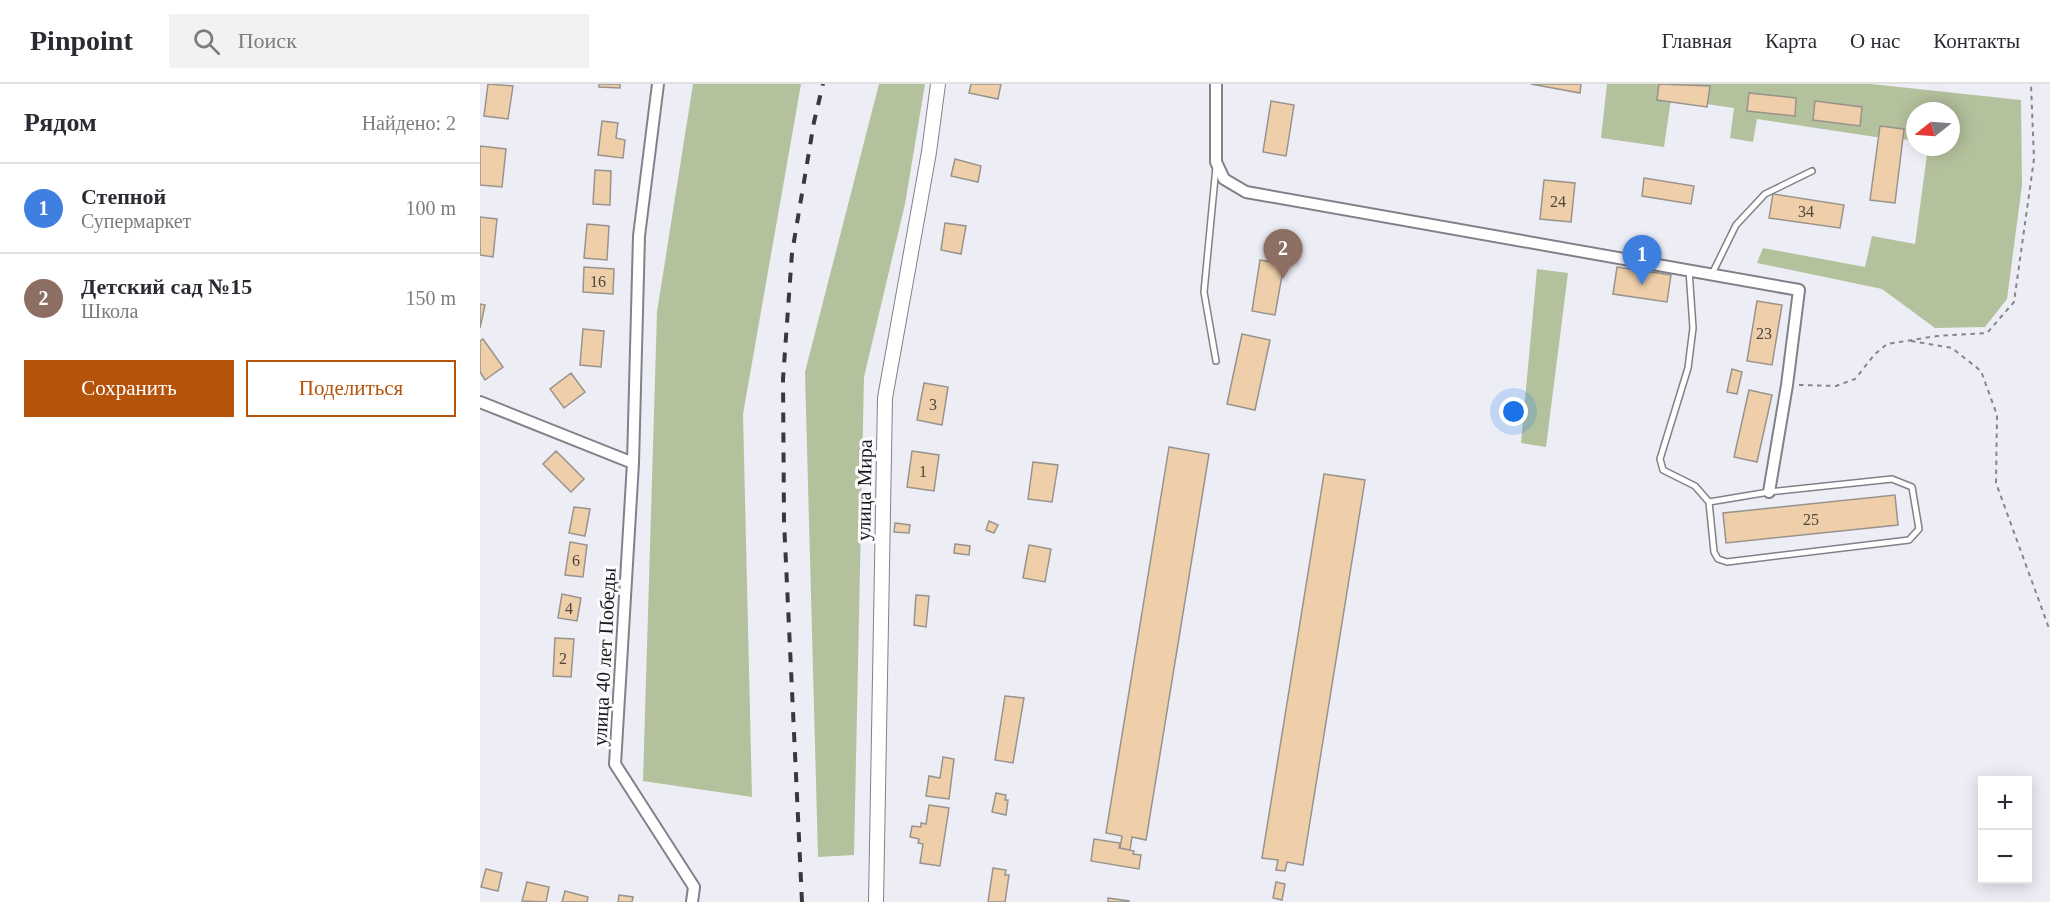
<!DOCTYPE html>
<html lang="ru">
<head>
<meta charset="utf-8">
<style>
  body { margin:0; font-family:Georgia,serif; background:#f2f2f3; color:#2b2b33 }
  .controls { position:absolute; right:18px; bottom:18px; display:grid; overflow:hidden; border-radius:0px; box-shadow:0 3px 15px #0003 }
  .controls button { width:54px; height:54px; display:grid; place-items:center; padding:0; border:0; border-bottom:2px solid #e1e1e2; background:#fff; color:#2b2b33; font:30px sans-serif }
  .compass { position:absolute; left:1426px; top:18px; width:54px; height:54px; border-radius:50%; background:#fff; box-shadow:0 3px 15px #0003; rotate:253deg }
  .you { position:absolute; left:1034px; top:328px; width:21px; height:21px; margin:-15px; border:4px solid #fff; border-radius:50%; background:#1a73e8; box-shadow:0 0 0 9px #1a73e833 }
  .badge { display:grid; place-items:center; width:39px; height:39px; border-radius:50%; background:#b45309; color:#fff; font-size:20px; font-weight:700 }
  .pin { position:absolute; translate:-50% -50px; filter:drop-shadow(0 2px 3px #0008) }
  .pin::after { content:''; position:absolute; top:32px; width:21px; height:18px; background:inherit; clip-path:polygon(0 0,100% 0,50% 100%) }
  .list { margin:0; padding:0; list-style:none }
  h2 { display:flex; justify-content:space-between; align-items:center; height:78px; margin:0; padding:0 24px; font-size:26px }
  h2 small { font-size:20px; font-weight:400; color:#7c7c81 }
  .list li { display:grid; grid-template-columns:39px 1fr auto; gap:18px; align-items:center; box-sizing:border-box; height:90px; padding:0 24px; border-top:2px solid #e1e1e2 }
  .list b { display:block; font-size:22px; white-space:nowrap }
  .list p { margin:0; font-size:20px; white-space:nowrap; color:#7c7c81 }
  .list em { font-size:20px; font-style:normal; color:#7c7c81 }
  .actions { display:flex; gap:12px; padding:18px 24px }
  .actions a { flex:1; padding:14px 0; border:2px solid #b45309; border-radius:0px; text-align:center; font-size:21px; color:#b45309 }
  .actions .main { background:#b45309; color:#fff }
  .icon { flex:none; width:33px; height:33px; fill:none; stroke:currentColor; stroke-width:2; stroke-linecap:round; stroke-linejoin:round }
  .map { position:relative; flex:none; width:1570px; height:818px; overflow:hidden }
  header { display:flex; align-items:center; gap:36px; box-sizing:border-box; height:84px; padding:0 30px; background:#fff; border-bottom:2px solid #e1e1e2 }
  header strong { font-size:28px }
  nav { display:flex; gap:33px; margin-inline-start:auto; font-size:21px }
  .search { width:420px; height:54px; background:#f2f2f3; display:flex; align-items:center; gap:15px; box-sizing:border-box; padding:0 21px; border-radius:0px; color:#7c7c81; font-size:22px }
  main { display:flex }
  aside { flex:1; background:#fff }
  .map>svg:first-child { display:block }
  .green { fill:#b4c19d }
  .building { fill:#eecfaa; stroke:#98938d; stroke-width:1.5 }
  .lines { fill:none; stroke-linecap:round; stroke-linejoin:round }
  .service-casing { stroke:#818289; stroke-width:8 }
  .minor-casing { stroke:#818289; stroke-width:14 }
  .tertiary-casing { stroke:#818289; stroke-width:16 }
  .path { stroke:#85858a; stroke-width:2; stroke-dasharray:4.5 4.5; stroke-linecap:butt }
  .service { stroke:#fff; stroke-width:5 }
  .minor { stroke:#fff; stroke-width:10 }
  .tertiary { stroke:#fff; stroke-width:14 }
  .rail { stroke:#39393d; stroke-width:4; stroke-dasharray:10 10; stroke-linecap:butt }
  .labels { text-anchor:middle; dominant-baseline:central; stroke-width:6; stroke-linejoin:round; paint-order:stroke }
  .number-label { font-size:16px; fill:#4d453e }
  .street-label { font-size:20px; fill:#17171a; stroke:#fbfbfe }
</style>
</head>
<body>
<header>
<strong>Pinpoint</strong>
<div class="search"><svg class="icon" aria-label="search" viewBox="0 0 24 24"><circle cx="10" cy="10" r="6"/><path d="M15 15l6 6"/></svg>Поиск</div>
<nav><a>Главная</a><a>Карта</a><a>О нас</a><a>Контакты</a></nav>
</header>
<main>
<aside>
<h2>Рядом<small>Найдено: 2</small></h2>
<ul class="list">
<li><span class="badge" style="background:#3f7fe0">1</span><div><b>Степной</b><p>Супермаркет</p></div><em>100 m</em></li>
<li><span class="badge" style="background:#8d6e63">2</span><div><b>Детский сад №15</b><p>Школа</p></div><em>150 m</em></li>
</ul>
<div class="actions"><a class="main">Сохранить</a><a>Поделиться</a></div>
</aside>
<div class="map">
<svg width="1570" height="818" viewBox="0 0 1570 818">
  <rect width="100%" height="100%" fill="#edeef5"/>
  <path class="green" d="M213,0h108l-58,330 9,383 -109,-16 14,-469z
    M399,0h46l-20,120 -41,173 -10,478 -36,2 -13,-485z
    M1127,0h264l150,16 1,85 -15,114 -22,28 -50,1 -53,-39 -125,-26 6,-15 102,19 7,-31 43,8 13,-97h23v-36h-36v29l-26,-1 -132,-20 -4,23 -23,-4 4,-30 -63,-9 -7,48 -63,-9z
    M1057,185l31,4 -22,174 -25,-4z"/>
  <path class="building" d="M8,0l25,2 -5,33 -24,-3z
    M119,0h21v4l-21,-1z
    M491,0h30l-3,15 -29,-6z
    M1051,0h50l-1,9z
    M1179,0l51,2 -3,21 -50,-7z
    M1269,9l47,5 -1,18 -48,-5z
    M791,17l23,4 -8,51 -23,-4z
    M1335,17l47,6 -2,19 -47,-6z
    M122,37l16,2 -2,15 9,2 -2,18 -25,-3z
    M1400,42l24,3 -9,74 -25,-3z
    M0,62l26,3 -4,38 -22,-2z
    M475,75l26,7 -3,16 -27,-6z
    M115,86l16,1 -1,34 -17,-1z
    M1164,94l50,8 -3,18 -49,-8z
    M1064,96l31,3 -4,39 -31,-3z
    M1293,110l71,11 -4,23 -71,-10z
    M0,133l17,2 -4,38 -13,-2z
    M465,139l21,3 -5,28 -20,-4z
    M107,140l22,2 -2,34 -23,-2z
    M780,176l24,4 -9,51 -23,-4z
    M104,183l30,2 -1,25 -30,-2z
    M1137,183l54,8 -4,27 -54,-8z
    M1277,217l25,4 -10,60 -25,-4z
    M0,220l5,1 -5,23z
    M103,245l21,2 -3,36 -21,-2z
    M762,250l28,6 -15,70 -28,-6z
    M3,255l20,28 -18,13 -5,-8v-31z
    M1252,285l10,3 -5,22 -10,-2z
    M91,289l14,19 -21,16 -14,-19z
    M444,299l24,4 -6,38 -25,-5z
    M1269,306l23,5 -15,67 -23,-5z
    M689,363l40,7 -63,386 -14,-3 -2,13 -10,-2 2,-12 -16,-3z
    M76,367l28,28 -13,13 -28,-28z
    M432,367l27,4 -5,36 -27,-4z
    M553,378l25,3 -6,37 -24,-3z
    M844,390l41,6 -62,385 -16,-3 -2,9 -9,-1 2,-10 -16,-2z
    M1415,411l3,30 -172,18 -3,-30z
    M94,423l16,2 -5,27 -16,-3z
    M509,437l9,4 -4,8 -8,-3z
    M415,439l15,2 -1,8 -15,-1z
    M90,458l17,3 -4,32 -18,-2z
    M475,460l15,2 -1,9 -15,-2z
    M549,461l22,4 -6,33 -22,-4z
    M82,510l19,4 -4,23 -19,-3z
    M436,511l13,1 -3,31 -12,-2z
    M75,554l19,1 -3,38 -18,-1z
    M525,612l19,2 -11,65 -18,-3z
    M463,673l11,2 -5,40 -23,-3 3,-20 11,2z
    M516,709l10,2 -1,5h3l-2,15 -14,-3z
    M449,721l20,3 -9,58 -20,-3 3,-19 -5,-1 1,-4 -9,-2 2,-11 9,1v-4l5,1z
    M614,755l26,4 -1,5 15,3 -1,3 8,1 -2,14 -48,-8z
    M513,784l13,2 -1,5h4l-4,27h-17z
    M6,785l16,4 -4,18 -17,-4z
    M47,798l22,5 -3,15 -24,-1z
    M796,798l9,2 -3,16 -9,-2z
    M85,807l23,6 -1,5h-25z
    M139,811l14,2 -1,5h-14z
    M628,814l21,3v1h-21z"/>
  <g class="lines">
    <g class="service-casing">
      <path id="service" d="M736,83l-12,125 12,69
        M1209,186l4,58 -5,40 -28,91 3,11 32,16 14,16 5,50 4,7 9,3 182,-22 10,-11 -7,-42 -20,-8 -123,13 -60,10
        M1232,190l24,-49 29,-31 47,-23"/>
    </g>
    <g class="minor-casing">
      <path id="minor" d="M736,0v78l8,17 22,13 553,98 -12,95 -18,107
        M0,318l153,61 -18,301 79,123 -2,15
        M153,379l6,-227 19,-152"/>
    </g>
    <g class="tertiary-casing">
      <path id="tertiary" d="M396,818l9,-504 44,-246 9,-68"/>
    </g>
    <path class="path" d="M1431,257l41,7 29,23 16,44 -1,68 54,148
      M1319,301l37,1 19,-7 20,-25 12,-10 50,-8 50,-3 27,-31 20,-143 -3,-75"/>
    <use href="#service" class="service"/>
    <use href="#minor" class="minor"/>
    <use href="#tertiary" class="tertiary"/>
    <path class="rail" d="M322,818l-18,-381 -1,-142 9,-126 22,-131 9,-38"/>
  </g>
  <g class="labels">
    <g class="number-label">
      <text x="1078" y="117">24</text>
      <text x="1326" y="127">34</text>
      <text x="118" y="197">16</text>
      <text x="1284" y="249">23</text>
      <text x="453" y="320">3</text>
      <text x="443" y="387">1</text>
      <text x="1331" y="435">25</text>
      <text x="96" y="476">6</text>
      <text x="89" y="524">4</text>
      <text x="83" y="574">2</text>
    </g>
    <g class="street-label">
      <text transform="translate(384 406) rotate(-89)">улица Мира</text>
      <text transform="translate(124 573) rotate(-87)">улица 40 лет Победы</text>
    </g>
  </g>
</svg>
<div class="controls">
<button>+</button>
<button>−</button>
</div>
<svg class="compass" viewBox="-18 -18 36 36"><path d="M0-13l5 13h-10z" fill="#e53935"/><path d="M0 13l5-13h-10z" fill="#7c7c81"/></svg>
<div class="you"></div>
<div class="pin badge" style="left:1162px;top:201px;background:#3f7fe0">1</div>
<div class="pin badge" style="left:803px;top:195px;background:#8d6e63">2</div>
</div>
</main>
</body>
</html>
